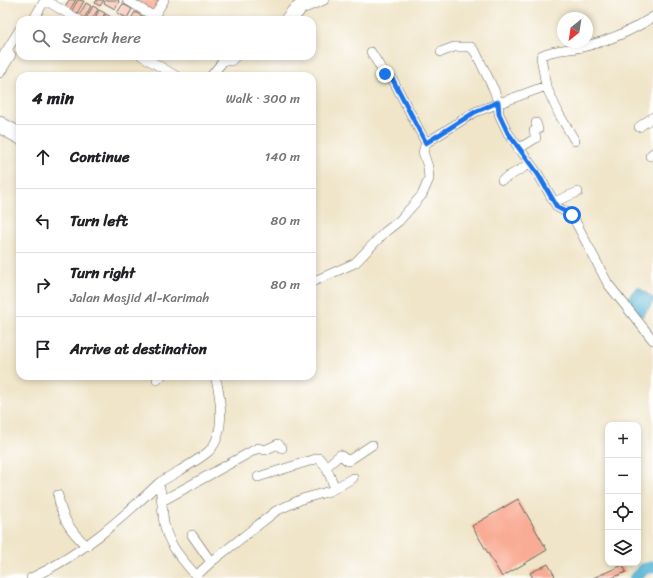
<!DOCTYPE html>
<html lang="en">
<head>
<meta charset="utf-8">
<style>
  body { margin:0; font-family:Sriracha,sans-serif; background:#f2f2f2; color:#202124 }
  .controls { position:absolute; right:12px; bottom:12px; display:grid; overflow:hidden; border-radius:8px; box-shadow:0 2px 6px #0003 }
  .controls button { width:36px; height:36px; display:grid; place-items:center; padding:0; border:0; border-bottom:1px solid #e0e0e0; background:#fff; color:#202124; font:20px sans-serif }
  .compass { position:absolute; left:557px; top:12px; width:36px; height:36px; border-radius:50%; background:#fff; box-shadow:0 2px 6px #0003; rotate:210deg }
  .stop { position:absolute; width:12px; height:12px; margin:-9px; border:3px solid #1a73e8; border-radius:50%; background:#fff }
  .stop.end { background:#1a73e8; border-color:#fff; box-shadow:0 1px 4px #0008 }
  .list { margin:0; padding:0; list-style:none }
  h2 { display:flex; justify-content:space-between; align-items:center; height:52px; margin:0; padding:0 16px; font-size:17px }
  h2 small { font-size:13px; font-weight:400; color:#757577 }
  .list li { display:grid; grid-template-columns:26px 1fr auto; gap:12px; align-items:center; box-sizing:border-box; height:64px; padding:0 16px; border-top:1px solid #e0e0e0 }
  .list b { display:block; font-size:15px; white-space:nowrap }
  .list p { margin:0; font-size:13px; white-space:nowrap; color:#757577 }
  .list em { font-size:13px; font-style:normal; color:#757577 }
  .icon { flex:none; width:22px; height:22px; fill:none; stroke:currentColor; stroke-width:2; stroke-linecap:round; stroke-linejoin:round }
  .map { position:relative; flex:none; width:653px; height:578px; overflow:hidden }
  .search { position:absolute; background:#fff; box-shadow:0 2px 6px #0003; left:16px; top:16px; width:300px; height:44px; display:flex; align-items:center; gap:10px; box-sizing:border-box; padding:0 14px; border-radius:12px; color:#757577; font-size:15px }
  .panel { position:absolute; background:#fff; box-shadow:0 2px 6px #0003; left:16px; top:72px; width:300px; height:308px; border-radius:12px }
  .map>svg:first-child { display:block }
  .water { fill:#51b1d0; stroke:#366676 }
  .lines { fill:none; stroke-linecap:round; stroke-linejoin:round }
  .river { stroke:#51b1d0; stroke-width:12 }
  .building { fill:#f9ac95 }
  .minor-casing { stroke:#666259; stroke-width:10 }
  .minor { stroke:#fff; stroke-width:9 }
  .route { stroke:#1a73e8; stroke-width:5 }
</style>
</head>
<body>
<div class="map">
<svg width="653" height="578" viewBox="0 0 653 578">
  <rect width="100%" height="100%" fill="#fff"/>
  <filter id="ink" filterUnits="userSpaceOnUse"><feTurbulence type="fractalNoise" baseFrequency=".025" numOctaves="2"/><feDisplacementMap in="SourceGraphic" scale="8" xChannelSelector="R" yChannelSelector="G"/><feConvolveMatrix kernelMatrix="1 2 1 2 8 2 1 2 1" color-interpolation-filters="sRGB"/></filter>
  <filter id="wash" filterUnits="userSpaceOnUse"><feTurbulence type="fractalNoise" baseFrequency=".012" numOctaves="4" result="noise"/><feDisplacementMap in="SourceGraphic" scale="16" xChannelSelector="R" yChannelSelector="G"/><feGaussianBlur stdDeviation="0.9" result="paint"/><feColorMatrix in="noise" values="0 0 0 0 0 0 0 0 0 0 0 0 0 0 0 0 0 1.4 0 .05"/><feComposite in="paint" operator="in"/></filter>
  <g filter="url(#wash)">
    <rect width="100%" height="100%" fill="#f0e5c9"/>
    <path class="water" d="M638,287l15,11 -1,6 -9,12 -5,-1 -12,-15 9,-11z"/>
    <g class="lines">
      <path class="river" d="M635,578l9,-9 9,-2"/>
    </g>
    <g id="blocks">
      <path class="building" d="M69,0h7l-7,11 -5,-3z
        M78,0l6,1 -8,14 -5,-3z
        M97,0h7l-4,6 -5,-3z
        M106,0h12l1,1 -4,8 -11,-6z
        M131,0h30l-8,13z
        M86,3l5,3 -8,14 -5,-3z
        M123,4l9,5 -5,9 -10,-5z
        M93,6l5,3 -6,11h-7z
        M99,10l6,3 -4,7h-7z
        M135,12l10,6 -1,2 -13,-1z
        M106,14l5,3 -2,3h-6z
        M518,499l29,51 -45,27 -30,-51z
        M548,564l8,14h-23l-3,-5z
        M623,565l3,7 -14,6h-19z"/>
    </g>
  </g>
  <g filter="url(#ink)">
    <use href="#blocks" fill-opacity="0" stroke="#666259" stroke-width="1"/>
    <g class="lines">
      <g class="minor-casing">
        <path id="minor" d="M45,0l34,20
          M127,0l26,16
          M33,20l12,-20
          M152,20l12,-20
          M284,20l8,-10 13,-10
          M293,20l9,-11 22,-9
          M371,52l11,18 11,10 33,63
          M441,52l13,-5h17l5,6 18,37 4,12 1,12 9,19 30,41 19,33 15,8 36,69 45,56
          M142,56l34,20
          M221,56l7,5h3l5,-5
          M0,61l20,-32
          M0,73l11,-18
          M211,76l13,-16
          M546,86l13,28 16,27
          M0,121l20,11
          M639,127l14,-10
          M0,129l20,11
          M518,149l18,-11 -2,-7 4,-2 -2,-6
          M650,156l3,-3
          M502,180l28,-16
          M554,202l24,-10
          M312,282l43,-19 30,-31 14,-11 23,-26 7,-16 -1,-12 -5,-15 3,-9 49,-31 71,-26 -5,-29 1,-2c13,-6 26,-5 40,-8 27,-6 48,-15 71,-30
          M157,380l4,-4
          M326,467l14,-12 8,6 24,-16
          M258,477l61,-19 7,9 9,21
          M58,495c3,22 12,36 29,51
          M162,501l96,-53 7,2 13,-6 4,4
          M192,535l19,27
          M196,576l15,-14 65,-51 26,-12 28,-8 23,-13
          M31,578c50,-23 89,-58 128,-95
          M198,578c-14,-17 -30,-32 -34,-55 -2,-13 -2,-27 -5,-40 15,-10 38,-21 50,-32 17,-17 12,-54 6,-75"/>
      </g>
      <use href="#minor" class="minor"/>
    </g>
  </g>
  <g class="lines" filter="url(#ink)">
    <path class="route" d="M385,74l8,6 33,63 49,-31 23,-10 1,12 9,19 30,41 19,33 15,8"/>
  </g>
</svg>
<div class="controls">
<button>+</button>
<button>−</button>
<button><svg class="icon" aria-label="locate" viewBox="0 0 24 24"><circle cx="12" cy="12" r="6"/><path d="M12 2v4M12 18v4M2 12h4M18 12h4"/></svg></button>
<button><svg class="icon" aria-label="layers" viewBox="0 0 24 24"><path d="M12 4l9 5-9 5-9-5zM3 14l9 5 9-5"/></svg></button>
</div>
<svg class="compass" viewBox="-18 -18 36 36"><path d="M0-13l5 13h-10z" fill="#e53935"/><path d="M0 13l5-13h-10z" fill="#757577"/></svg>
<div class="stop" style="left:572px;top:215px"></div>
<div class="stop end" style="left:385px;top:74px"></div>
<div class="search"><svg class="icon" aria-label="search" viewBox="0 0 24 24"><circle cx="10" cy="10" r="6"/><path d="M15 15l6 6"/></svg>Search here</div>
<section class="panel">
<h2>4 min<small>Walk · 300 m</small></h2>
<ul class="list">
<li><svg class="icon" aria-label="ahead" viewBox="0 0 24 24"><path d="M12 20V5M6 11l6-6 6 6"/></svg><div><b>Continue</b></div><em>140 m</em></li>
<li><svg class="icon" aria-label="left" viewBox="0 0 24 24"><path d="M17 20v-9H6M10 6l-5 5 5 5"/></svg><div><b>Turn left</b></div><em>80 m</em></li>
<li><svg class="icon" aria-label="right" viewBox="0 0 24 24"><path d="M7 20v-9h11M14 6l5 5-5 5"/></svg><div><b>Turn right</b><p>Jalan Masjid Al-Karimah</p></div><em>80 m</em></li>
<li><svg class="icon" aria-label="arrive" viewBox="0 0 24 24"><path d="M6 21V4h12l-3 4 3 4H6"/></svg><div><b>Arrive at destination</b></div></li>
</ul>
</section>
</div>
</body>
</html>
